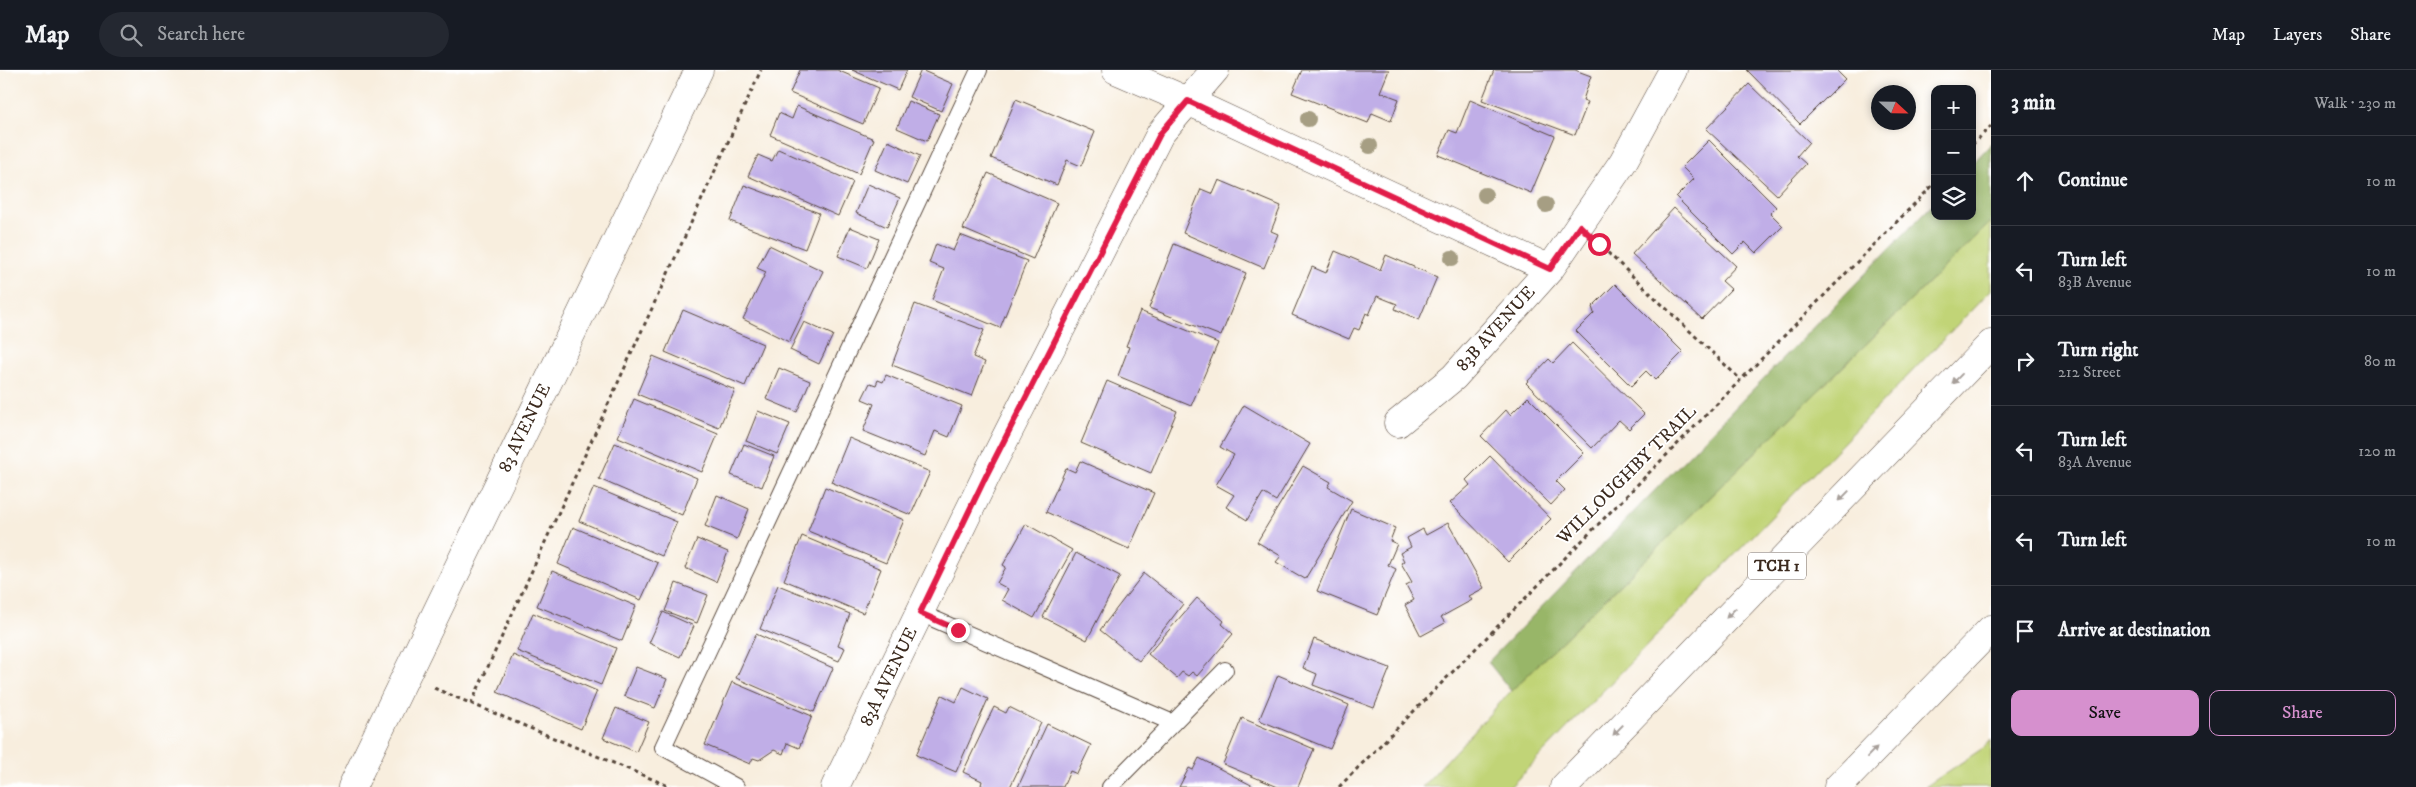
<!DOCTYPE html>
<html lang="en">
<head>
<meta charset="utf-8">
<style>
  body { margin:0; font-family:"IM FELL DW Pica",serif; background:#242831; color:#f1f3f6 }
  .controls { position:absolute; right:15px; top:15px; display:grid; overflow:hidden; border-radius:10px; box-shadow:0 2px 8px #0003 }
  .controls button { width:45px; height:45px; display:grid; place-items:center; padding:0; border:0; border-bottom:1px solid #363941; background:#171b24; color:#f1f3f6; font:25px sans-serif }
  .compass { position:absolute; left:1871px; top:15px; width:45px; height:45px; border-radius:50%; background:#171b24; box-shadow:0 2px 8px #0003; rotate:112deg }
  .stop { position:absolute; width:15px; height:15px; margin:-11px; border:4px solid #e11d48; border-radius:50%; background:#fff }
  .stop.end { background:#e11d48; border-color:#fff; box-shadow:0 1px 5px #0008 }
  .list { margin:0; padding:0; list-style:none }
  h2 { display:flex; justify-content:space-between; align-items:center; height:65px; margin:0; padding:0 20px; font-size:21px }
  h2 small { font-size:16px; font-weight:400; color:#9ea1a6 }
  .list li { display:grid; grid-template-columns:32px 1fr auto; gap:15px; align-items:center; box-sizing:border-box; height:90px; padding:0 20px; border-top:1px solid #363941 }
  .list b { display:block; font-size:19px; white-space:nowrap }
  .list p { margin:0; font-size:16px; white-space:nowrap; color:#9ea1a6 }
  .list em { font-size:16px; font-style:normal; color:#9ea1a6 }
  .actions { display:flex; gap:10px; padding:15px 20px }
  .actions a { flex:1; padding:11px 0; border:1px solid #d690ce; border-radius:10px; text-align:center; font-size:18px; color:#d690ce }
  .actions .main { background:#d690ce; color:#111 }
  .icon { flex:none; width:28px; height:28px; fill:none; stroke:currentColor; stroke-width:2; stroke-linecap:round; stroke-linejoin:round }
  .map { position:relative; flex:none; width:1991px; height:717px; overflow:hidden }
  header { display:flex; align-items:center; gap:30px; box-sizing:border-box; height:70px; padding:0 25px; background:#171b24; border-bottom:1px solid #363941 }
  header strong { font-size:24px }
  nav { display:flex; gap:28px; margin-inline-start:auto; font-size:18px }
  .search { width:350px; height:45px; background:#242831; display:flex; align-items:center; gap:12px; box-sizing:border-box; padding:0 18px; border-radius:28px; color:#9ea1a6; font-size:19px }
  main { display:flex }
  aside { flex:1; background:#171b24 }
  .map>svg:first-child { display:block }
  .green { fill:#c1d477; stroke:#7e7f4a }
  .forest { fill:#98b668; stroke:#6a7043 }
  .building { fill:#c0aee7 }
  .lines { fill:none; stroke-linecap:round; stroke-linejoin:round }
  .service-casing { stroke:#57473b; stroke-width:18 }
  .minor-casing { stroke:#57473b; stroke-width:29 }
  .motorway-casing { stroke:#57473b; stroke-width:29 }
  .path { stroke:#57473b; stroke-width:3; stroke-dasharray:4 4; stroke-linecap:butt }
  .service { stroke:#fff; stroke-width:16 }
  .minor { stroke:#fff; stroke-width:28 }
  .motorway { stroke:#fff; stroke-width:28 }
  .tree { fill:#a69e83 }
  .oneway { fill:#a79f9a }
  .route { stroke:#e11d48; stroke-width:6 }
  .labels { text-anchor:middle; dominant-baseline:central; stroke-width:4; stroke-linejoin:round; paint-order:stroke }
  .shield { fill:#fff; stroke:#766a62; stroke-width:1 }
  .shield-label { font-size:16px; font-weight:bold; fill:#3b2a1e }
  .street-label { font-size:18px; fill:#3b2a1e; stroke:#fff }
</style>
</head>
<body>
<header>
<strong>Map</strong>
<div class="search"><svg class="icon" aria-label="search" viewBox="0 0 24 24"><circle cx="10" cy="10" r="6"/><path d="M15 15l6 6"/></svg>Search here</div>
<nav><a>Map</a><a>Layers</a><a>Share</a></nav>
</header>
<main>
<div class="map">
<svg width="1991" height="717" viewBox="0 0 1991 717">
  <rect width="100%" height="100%" fill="#fff"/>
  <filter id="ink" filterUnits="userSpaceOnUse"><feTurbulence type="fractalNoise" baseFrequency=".02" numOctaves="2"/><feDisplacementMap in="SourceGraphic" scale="10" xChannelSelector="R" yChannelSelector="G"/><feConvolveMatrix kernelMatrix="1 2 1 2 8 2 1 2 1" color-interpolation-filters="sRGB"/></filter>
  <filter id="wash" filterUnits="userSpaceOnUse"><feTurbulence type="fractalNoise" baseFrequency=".0096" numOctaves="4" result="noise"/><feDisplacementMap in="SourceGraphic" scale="20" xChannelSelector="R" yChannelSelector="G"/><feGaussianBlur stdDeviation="1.12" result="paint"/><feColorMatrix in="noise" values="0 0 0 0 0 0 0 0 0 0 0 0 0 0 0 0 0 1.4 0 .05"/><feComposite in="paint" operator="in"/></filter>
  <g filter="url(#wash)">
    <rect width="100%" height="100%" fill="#f8eede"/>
    <path class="green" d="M1991,152v68l-481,497h-88l89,-96z
      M1991,670v47h-66l61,-41z"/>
    <path class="forest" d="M1991,74v78l-480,469 -23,-29 447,-460v14h37v-52z"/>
    <g id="blocks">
      <path class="building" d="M800,0h37l42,18 -16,36 -73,-31z
        M852,0h55l-9,20z
        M921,0l32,14 -12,27 -32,-14z
        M1302,0h87l-9,22 19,7 -8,22 -19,-8 -4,10 -76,-30z
        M1494,0h81l16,6 -8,24 5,2 -13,33 -93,-35z
        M1747,0h89l9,9 -45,45z
        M1749,14l60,58 -12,14 9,8 -29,31 -71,-66z
        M1016,29l79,33 -14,34 -14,-6 -10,25 -66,-27z
        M1470,30l85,36 -24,57 -93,-38 11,-25 8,3z
        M908,31l31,13 -12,27 -30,-13z
        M797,36l77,33 -15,35 -89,-39 9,-22 13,6z
        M1709,70l67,67 -6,6 13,13 -27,27 -11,-11 -12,12 -57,-57 18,-18 -12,-12z
        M888,71l32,15 -13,28 -32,-14z
        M778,79l75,33 -15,34 -90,-40 10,-21 14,6z
        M988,103l69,30 -24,56 -70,-30z
        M1219,110l62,26 -10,25 7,3 -14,34 -81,-35 18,-44 12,5z
        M868,114l32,14 -13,29 -31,-14z
        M744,115l75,28 -14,36 -75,-28z
        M1674,138l62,58 -14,15 9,8 -29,30 -70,-65z
        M850,157l29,12 -12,29 -29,-12z
        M960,165l67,26 -27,67 -68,-28 12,-31 -15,-6 7,-19 17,7z
        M1174,174l72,29 -25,63 -72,-28z
        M769,175l54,26 -34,71 -46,-23 23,-47 -9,-4z
        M1335,181l45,19 6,-15 51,22 -18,43 -24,-11 2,-5 -20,-8 -8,19 -3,-2 -7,17 -5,-2 -5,11 -57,-24 20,-48 14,6z
        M1615,214l68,68 -28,28 -9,-9 -15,15 -55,-55 18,-18 -2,-6z
        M915,234l69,26 -11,27 12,5 -13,34 -80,-31z
        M683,240l80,34 -18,42 -80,-34z
        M1140,241l78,32 -27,63 -73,-30 11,-29 -3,-1z
        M804,252l29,13 -14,29 -29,-14z
        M1572,273l72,71 -15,15 -10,-9 -27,28 -66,-65 23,-24 4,4z
        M653,286l82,34 -16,38 -82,-34z
        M779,298l31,13 -13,31 -31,-13z
        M886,305l76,31 -13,31 -14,-6 -10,25 -62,-25 11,-27 -12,-5 8,-16 6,2 2,-5 5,2z
        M1107,311l70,30 -26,62 -70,-30z
        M1528,327l56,56 -28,28 9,9 -14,15 -70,-69 25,-26 4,5z
        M634,329l84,35 -16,38 -84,-35z
        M1244,335l66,39 -34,57 -13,-8 -16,27 -21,-13 8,-12 -18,-10 18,-30 -14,-8z
        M758,341l32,13 -13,30 -31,-13z
        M849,368l81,34 -19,43 -80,-33z
        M615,373l82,35 -15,37 -83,-36z
        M744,374l30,12 -12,31 -31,-12z
        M1490,386l61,63 -43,43 -58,-59 20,-18 -4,-5z
        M1080,391l74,32 -25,56 -83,-37 20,-44 9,4z
        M1303,396l28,16 -3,5 24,14 -47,78 -29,-17 5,-6 -24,-14z
        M594,417l83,35 -15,34 -83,-35z
        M825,417l79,33 -18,43 -78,-32z
        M717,425l32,14 -12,30 -32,-13z
        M1351,439l44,19 -5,13 7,3 -9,21 8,4 -19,46 -60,-24z
        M1448,453l36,65 -15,8 3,4 -31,17 4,6 -24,13 -16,-31 9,-5 -8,-15 6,-3 -11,-19 3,-2 -4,-8 11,-6 -4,-9 16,-9 3,6z
        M1026,454l46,26 -38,68 -32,-18 6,-11 -11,-6 9,-16 -3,-2z
        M573,457l85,36 -17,37 -83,-36z
        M802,466l79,33 -18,44 -79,-33z
        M697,469l31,13 -12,30 -31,-14z
        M1076,483l44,23 -33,64 -44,-23z
        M552,501l84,35 -14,35 -85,-35z
        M1144,503l39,31 -44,57 -39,-31z
        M676,513l32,12 -11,28 -32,-12z
        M778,515l72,29 -12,31 7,3 -6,13 -79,-32z
        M1197,528l27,23 -2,3 11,10 -36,42 -5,-4 -4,4 -6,-4 -5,6 -29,-24z
        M663,542l31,14 -14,31 -31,-14z
        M533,543l83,35 -15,37 -84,-34z
        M756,564l77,34 -19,44 -78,-34z
        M1314,569l76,29 -16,40 -61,-23 4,-11 -14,-6z
        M513,585l84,36 -16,38 -84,-37z
        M636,597l31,12 -12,29 -31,-12z
        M1278,605l71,30 -19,44 -71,-29z
        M732,612l80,34 -13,32 -12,-5 -4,11 -9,-4 -15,10 -6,-2 -3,6 -45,-19z
        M963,617l25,12 -32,73 -40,-17 26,-60 14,7z
        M994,637l12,6 3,-6 32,16 -31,64h-26l-3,-2 1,-4 -19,-9z
        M616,638l33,14 -13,30 -33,-14z
        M1242,648l72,31 -16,38h-20l-55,-23z
        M1047,654l44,21 -14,29 -7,-3 -7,16h-45z
        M1199,688l56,29h-76l10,-19 4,2z"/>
    </g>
  </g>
  <g filter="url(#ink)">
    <use href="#blocks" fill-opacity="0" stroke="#57473b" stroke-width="1"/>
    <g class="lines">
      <g class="service-casing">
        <path id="service" d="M920,543l253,110
          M736,717l-73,-40 316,-677
          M1110,717l115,-117"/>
      </g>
      <g class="minor-casing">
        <path id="minor" d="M1116,0l72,31 362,168
          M1398,353l56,-46 96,-108 73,-107 50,-92
          M352,717l347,-717
          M835,717l151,-311 174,-342 55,-64"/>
      </g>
      <g class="motorway-casing">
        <path id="motorway" d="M1564,717l427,-443
          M1838,717l153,-158"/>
      </g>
      <path class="path" d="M1972,75l19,-19
        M1602,177l139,133
        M434,618l237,99
        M471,634l290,-634
        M1339,717l596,-604"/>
      <use href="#service" class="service"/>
      <use href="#minor" class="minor"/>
      <use href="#motorway" class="motorway"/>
    </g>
    <g class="tree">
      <circle cx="1308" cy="49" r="8"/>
      <circle cx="1370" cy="76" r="8"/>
      <circle cx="1485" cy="125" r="8"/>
      <circle cx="1546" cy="135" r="8"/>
      <circle cx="1452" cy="188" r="8"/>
    </g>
    <defs><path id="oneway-solid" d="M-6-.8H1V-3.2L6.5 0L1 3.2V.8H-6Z" transform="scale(1.25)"/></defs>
    <g class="oneway">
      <use href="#oneway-solid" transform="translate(1957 309) rotate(134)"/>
      <use href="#oneway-solid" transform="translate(1844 426) rotate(134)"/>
      <use href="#oneway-solid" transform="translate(1731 543) rotate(134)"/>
      <use href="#oneway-solid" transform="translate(1618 660) rotate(134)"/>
      <use href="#oneway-solid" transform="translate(1872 682) rotate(-46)"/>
    </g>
  </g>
  <g class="lines" filter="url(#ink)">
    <path class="route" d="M958,560l-38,-17 66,-137 174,-342 28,-33 362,168 30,-43 19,18"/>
  </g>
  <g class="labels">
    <rect class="shield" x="1748" y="482.5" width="58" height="27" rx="4"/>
    <g class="shield-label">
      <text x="1777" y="496">TCH 1</text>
    </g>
    <g class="street-label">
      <text transform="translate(1496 259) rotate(-48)">83B AVENUE</text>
      <text transform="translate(525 358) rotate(-64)">83 AVENUE</text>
      <text transform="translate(1627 405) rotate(-45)">WILLOUGHBY TRAIL</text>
      <text transform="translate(889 607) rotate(-64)">83A AVENUE</text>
    </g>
  </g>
</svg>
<div class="controls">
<button>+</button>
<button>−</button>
<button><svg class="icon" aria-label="layers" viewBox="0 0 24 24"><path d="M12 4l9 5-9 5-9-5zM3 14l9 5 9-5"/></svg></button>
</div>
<svg class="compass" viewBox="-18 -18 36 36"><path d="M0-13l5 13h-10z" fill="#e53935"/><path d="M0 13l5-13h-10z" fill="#9ea1a6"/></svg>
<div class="stop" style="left:1599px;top:174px"></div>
<div class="stop end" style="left:958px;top:560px"></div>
</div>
<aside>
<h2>3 min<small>Walk · 230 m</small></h2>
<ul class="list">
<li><svg class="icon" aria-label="ahead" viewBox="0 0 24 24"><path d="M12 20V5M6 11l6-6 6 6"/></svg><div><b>Continue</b></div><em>10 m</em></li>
<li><svg class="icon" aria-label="left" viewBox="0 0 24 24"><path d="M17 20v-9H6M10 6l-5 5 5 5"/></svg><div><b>Turn left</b><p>83B Avenue</p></div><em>10 m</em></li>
<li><svg class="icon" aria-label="right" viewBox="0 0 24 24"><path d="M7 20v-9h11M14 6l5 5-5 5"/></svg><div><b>Turn right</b><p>212 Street</p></div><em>80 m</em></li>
<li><svg class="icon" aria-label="left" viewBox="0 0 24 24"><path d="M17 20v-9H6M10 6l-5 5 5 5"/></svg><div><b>Turn left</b><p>83A Avenue</p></div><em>120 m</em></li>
<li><svg class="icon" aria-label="left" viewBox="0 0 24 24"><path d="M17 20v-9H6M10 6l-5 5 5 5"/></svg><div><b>Turn left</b></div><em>10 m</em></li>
<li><svg class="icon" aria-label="arrive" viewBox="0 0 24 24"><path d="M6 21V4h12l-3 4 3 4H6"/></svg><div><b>Arrive at destination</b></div></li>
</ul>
<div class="actions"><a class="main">Save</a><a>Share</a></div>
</aside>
</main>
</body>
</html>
